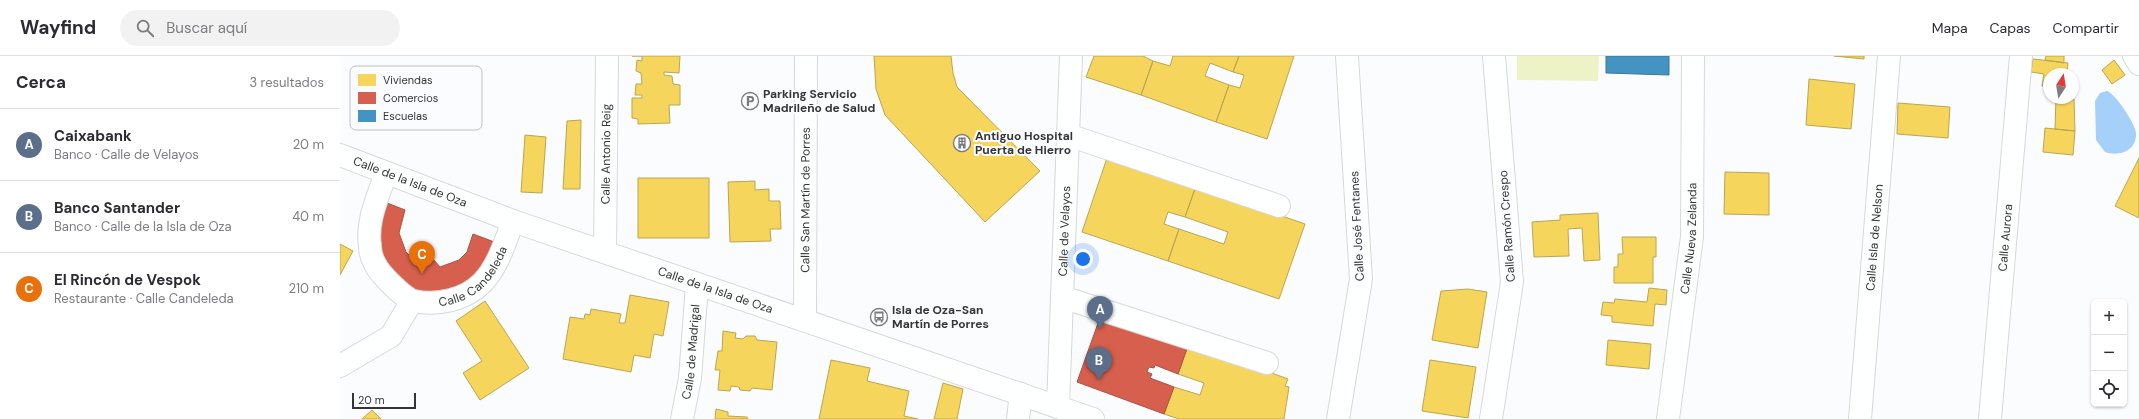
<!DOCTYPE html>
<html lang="es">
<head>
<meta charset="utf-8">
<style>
  body { margin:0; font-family:"DM Sans",sans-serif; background:#f2f2f3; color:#2b2b33 }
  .controls { position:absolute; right:12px; bottom:12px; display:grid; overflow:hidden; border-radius:6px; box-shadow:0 1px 3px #0004 }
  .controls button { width:36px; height:36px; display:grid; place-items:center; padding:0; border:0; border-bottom:1px solid #e1e1e2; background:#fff; color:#2b2b33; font:20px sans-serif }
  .compass { position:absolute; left:1703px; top:12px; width:36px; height:36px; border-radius:50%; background:#fff; box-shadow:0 1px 3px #0004; rotate:12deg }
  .scale { position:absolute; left:12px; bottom:10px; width:64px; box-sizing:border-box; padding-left:4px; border:2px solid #353536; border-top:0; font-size:11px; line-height:14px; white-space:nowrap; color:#353536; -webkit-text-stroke:3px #fafcff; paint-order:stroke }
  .you { position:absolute; left:743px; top:203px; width:14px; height:14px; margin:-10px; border:3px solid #fff; border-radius:50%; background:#1a73e8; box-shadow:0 0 0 6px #1a73e833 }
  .badge { display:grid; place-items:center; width:26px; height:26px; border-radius:50%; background:#7a7b7c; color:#fff; font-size:13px; font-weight:700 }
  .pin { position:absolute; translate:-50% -33px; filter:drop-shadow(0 1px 2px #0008) }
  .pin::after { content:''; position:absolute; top:21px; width:14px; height:12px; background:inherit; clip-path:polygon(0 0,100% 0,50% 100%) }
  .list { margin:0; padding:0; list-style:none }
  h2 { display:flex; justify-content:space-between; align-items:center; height:52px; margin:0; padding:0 16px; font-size:17px }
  h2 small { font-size:13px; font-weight:400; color:#7c7c81 }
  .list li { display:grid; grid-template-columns:26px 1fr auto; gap:12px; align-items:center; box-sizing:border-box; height:72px; padding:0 16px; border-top:1px solid #e1e1e2 }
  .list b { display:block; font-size:15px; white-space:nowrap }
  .list p { margin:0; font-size:13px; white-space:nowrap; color:#7c7c81 }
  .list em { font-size:13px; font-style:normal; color:#7c7c81 }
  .icon { flex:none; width:22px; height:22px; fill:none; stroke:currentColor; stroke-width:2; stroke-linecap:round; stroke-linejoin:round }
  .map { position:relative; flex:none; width:1799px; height:363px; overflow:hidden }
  header { display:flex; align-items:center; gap:24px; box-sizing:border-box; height:56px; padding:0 20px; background:#fff; border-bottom:1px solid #e1e1e2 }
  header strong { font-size:19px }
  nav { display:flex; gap:22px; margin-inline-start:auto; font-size:14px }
  .search { width:280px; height:36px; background:#f2f2f3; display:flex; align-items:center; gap:10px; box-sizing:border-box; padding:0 14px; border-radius:22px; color:#7c7c81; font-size:15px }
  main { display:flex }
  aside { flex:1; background:#fff }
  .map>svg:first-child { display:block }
  .green { fill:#eef3c7 }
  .water { fill:#a5d0fa }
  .homes { fill:#f6d55c; stroke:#bca551 }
  .shops { fill:#d6604d; stroke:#a65346 }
  .schools { fill:#4393c3; stroke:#3f7799 }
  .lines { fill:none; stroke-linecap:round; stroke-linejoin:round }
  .minor-casing { stroke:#d7d8da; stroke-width:24 }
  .minor { stroke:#feffff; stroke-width:22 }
  .labels { text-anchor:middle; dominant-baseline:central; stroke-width:4; stroke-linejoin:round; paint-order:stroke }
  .poi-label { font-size:12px; font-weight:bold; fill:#353536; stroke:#fafcff; text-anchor:start }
  .street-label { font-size:12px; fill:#353536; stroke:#fafcff }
  .key { fill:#fafcff; stroke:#bfc0c3; stroke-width:1 }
  .key-label { font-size:11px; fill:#353536 }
</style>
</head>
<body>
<header>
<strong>Wayfind</strong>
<div class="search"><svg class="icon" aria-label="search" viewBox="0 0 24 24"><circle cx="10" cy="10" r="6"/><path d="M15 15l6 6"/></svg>Buscar aquí</div>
<nav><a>Mapa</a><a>Capas</a><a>Compartir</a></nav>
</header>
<main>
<aside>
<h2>Cerca<small>3 resultados</small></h2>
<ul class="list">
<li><span class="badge" style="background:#5c6f8a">A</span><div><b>Caixabank</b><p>Banco · Calle de Velayos</p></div><em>20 m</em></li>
<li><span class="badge" style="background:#5c6f8a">B</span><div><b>Banco Santander</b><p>Banco · Calle de la Isla de Oza</p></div><em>40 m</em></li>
<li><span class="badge" style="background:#e8710a">C</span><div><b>El Rincón de Vespok</b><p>Restaurante · Calle Candeleda</p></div><em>210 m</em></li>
</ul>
</aside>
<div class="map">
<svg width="1799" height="363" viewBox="0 0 1799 363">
  <rect width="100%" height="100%" fill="#fbfcfe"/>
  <path class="green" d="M1177,0h82l-1,25 -81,-1z"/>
  <path class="water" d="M1767,35c8,2 29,34 29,42 1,18 -17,24 -31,19l-9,-12 -1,-39 5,-8z"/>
  <path class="homes" d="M292,0h48l-1,17 -15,-1v3l8,1 1,8 7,1v20h-11l1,18 -32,1v-5l-6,-1v-20h10v-3h-7l1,-11h6l-1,-11 -5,-2 1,-11 5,1v-5z
    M534,0h77l2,17 4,14 83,84 -55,51 -100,-107 -9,-26z
    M754,0h49l10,5 -12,34 -55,-18z
    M833,0h66l-6,16 -23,-9 -5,13 24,9 -13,37 -75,-27 12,-34 17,5z
    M899,0h55l-27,83 -51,-17 13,-37 11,3 4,-13 -11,-3z
    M1494,0h30v3z
    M1706,0h18v7l-19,-3z
    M1693,3l35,4 -1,11h-18v13l-7,-1 2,-12 -13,-2z
    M1774,4l11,15 -13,9 -10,-14z
    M1469,23l46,5 -4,45 -45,-4z
    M1716,42l18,1 1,32 -20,-2z
    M1558,47l52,4 -2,31 -51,-4z
    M241,64l-1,69h-17l4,-68z
    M1705,72l30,3 -2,24 -30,-3z
    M185,79l21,2 -4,56 -21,-1z
    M768,99l88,31 -11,31 -17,-5 -4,12 15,5 -11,32 -86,-29z
    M1799,102v60l-24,-12z
    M1385,116l44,1v42l-45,-1z
    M298,122h71v60h-71z
    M415,125v9l14,-1v12h11l1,28h-11l1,12 -41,1 -2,-60z
    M856,130l109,38 -26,75 -111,-38 11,-32 45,15 4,-12 -43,-15z
    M1258,157l2,47 -16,1 -2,-33 -14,1 1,27 -35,1 -2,-35 28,-2v-5z
    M1282,181h34v20h-3v26h-39v-16h4v-13h5z
    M0,188l13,7 -13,24z
    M1309,232l18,2 -1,15 -11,-1 -2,22 -41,-4v-6l-11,-1 2,-13 11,1 1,-4 32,3z
    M1128,233l19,3 -9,56 -46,-8 9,-49z
    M290,239l39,7 -6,34 -9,-2 -4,24 -16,-3 -3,17 -68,-13 7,-42 14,2 1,-5 5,1 1,-6 30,5 -2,9h6z
    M145,245l44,67 -49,32 -17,-27 19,-12 -26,-40z
    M383,275l13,2 -1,5 8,1 3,-3h9l2,4 20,2 -5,48 -20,-2 -2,3 -10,-1 -1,-3 -8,-1 -1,5 -12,-1 2,-20h-5l3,-19h4z
    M1268,284l43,4 -2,25 -43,-4z
    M849,287l99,36 -3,7 4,1 -5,32h-105l-15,-5 10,-27 26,8 4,-12 -26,-9z
    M491,304l39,8 -3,13 42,10 -5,25 14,3h-99z
    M1090,304l46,7 -8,51 -46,-7z
    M603,327l20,6 -6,30h-23z
    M376,353l12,3v4l19,1 1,2h-33z
    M32,354l9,9h-19z"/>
  <path class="shops" d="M42,145l23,9 -6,23 7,19 4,4 10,-2 7,2 6,3 7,8 19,-7 8,-8 6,-18 24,9 -18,33 -30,15 -26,1 -14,-5 -30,-31 -1,-44z
    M762,256l87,31 -11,31 -23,-9 -1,3 -5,-1 -2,5 5,2 -2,4 24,9 -10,27 -87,-32z"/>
  <path class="schools" d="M1266,0h63v19l-63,-2z"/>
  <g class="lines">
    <g class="minor-casing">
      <g id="minor">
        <path d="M1794,0l5,8"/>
        <path d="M728,79l211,71"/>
        <path id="s1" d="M0,99l173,66 580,198"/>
        <path id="s2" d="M46,117c-8,24 -20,48 -16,73 0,6 2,13 5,18 4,9 29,35 39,37 23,5 51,-1 68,-18 16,-16 23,-41 31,-62"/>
        <path id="s3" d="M265,196l2,-196"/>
        <path d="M722,241l205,66"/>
        <path id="s4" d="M465,264l1,-264"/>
        <path d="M0,310l51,-30 21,-35"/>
        <path id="s5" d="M718,350l13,-350"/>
        <path id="s6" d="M342,363l8,-41 7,-93"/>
        <path d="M678,363l3,-25"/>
        <path d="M998,363l23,-140 -14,-223"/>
        <path d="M1151,363l21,-137 -18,-226"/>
        <path id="s7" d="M1328,363l24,-182 1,-181"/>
        <path id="s8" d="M1520,363l29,-363"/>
        <path id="s9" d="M1650,363l31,-363"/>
      </g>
    </g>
    <use href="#minor" class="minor"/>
  </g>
  <defs>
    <g id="parking-ring" transform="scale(0.9)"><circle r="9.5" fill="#fafcff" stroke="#7a7b7c" stroke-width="1.5"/><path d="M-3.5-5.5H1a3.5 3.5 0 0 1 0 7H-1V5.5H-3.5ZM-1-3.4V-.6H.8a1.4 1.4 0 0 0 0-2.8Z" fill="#7a7b7c"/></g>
    <g id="building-ring" transform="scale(0.9)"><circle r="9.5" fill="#fafcff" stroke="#7a7b7c" stroke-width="1.5"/><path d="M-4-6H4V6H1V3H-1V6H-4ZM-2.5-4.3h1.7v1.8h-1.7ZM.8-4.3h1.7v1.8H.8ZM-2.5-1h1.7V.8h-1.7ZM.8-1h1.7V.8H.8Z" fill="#7a7b7c"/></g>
    <g id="bus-ring" transform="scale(0.9)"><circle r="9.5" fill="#fafcff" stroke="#7a7b7c" stroke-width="1.5"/><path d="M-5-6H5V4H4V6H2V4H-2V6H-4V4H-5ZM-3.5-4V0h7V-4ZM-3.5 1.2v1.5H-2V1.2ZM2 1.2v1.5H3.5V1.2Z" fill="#7a7b7c"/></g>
  </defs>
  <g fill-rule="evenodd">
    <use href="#parking-ring" x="410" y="45"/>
    <use href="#building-ring" x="622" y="87"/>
    <use href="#bus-ring" x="539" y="261"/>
  </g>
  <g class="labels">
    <g class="poi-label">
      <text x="423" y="38">Parking Servicio<tspan x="423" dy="14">Madrileño de Salud</tspan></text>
      <text x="635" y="80">Antiguo Hospital<tspan x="635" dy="14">Puerta de Hierro</tspan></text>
      <text x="552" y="254">Isla de Oza-San<tspan x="552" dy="14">Martín de Porres</tspan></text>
    </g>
    <g class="street-label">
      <text stroke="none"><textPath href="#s3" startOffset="98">Calle Antonio Reig</textPath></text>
      <text stroke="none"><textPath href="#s1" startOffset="75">Calle de la Isla de Oza</textPath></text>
      <text stroke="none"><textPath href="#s4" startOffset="120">Calle San Martín de Porres</textPath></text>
      <text transform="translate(1017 170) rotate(-93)">Calle José Fentanes</text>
      <text transform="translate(1167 170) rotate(-94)">Calle Ramón Crespo</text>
      <text stroke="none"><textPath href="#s5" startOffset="175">Calle de Velayos</textPath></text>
      <text stroke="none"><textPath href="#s7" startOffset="182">Calle Nueva Zelanda</textPath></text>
      <text stroke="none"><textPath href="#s8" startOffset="182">Calle Isla de Nelson</textPath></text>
      <text stroke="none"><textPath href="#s9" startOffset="182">Calle Aurora</textPath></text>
      <text stroke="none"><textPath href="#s2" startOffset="219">Calle Candeleda</textPath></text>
      <text stroke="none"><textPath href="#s1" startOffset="399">Calle de la Isla de Oza</textPath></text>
      <text stroke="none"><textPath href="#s6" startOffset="68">Calle de Madrigal</textPath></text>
    </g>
  </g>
  <rect x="10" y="10" width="132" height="64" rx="6" class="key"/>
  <rect x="18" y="18" width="18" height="12" fill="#f6d55c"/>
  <rect x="18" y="36" width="18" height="12" fill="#d6604d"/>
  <rect x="18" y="54" width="18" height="12" fill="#4393c3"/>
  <g class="key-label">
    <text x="43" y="28">Viviendas</text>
    <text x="43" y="46">Comercios</text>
    <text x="43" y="64">Escuelas</text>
  </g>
</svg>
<div class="controls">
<button>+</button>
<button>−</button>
<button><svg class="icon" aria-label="locate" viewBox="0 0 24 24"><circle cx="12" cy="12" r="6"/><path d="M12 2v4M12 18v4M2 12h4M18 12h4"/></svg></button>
</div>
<svg class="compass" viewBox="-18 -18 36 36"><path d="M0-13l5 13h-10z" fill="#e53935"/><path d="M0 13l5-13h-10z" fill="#7c7c81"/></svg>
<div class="scale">20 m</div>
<div class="you"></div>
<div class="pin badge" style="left:760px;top:273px;background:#5c6f8a">A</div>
<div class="pin badge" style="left:759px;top:324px;background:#5c6f8a">B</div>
<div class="pin badge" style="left:82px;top:218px;background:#e8710a">C</div>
</div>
</main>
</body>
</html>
